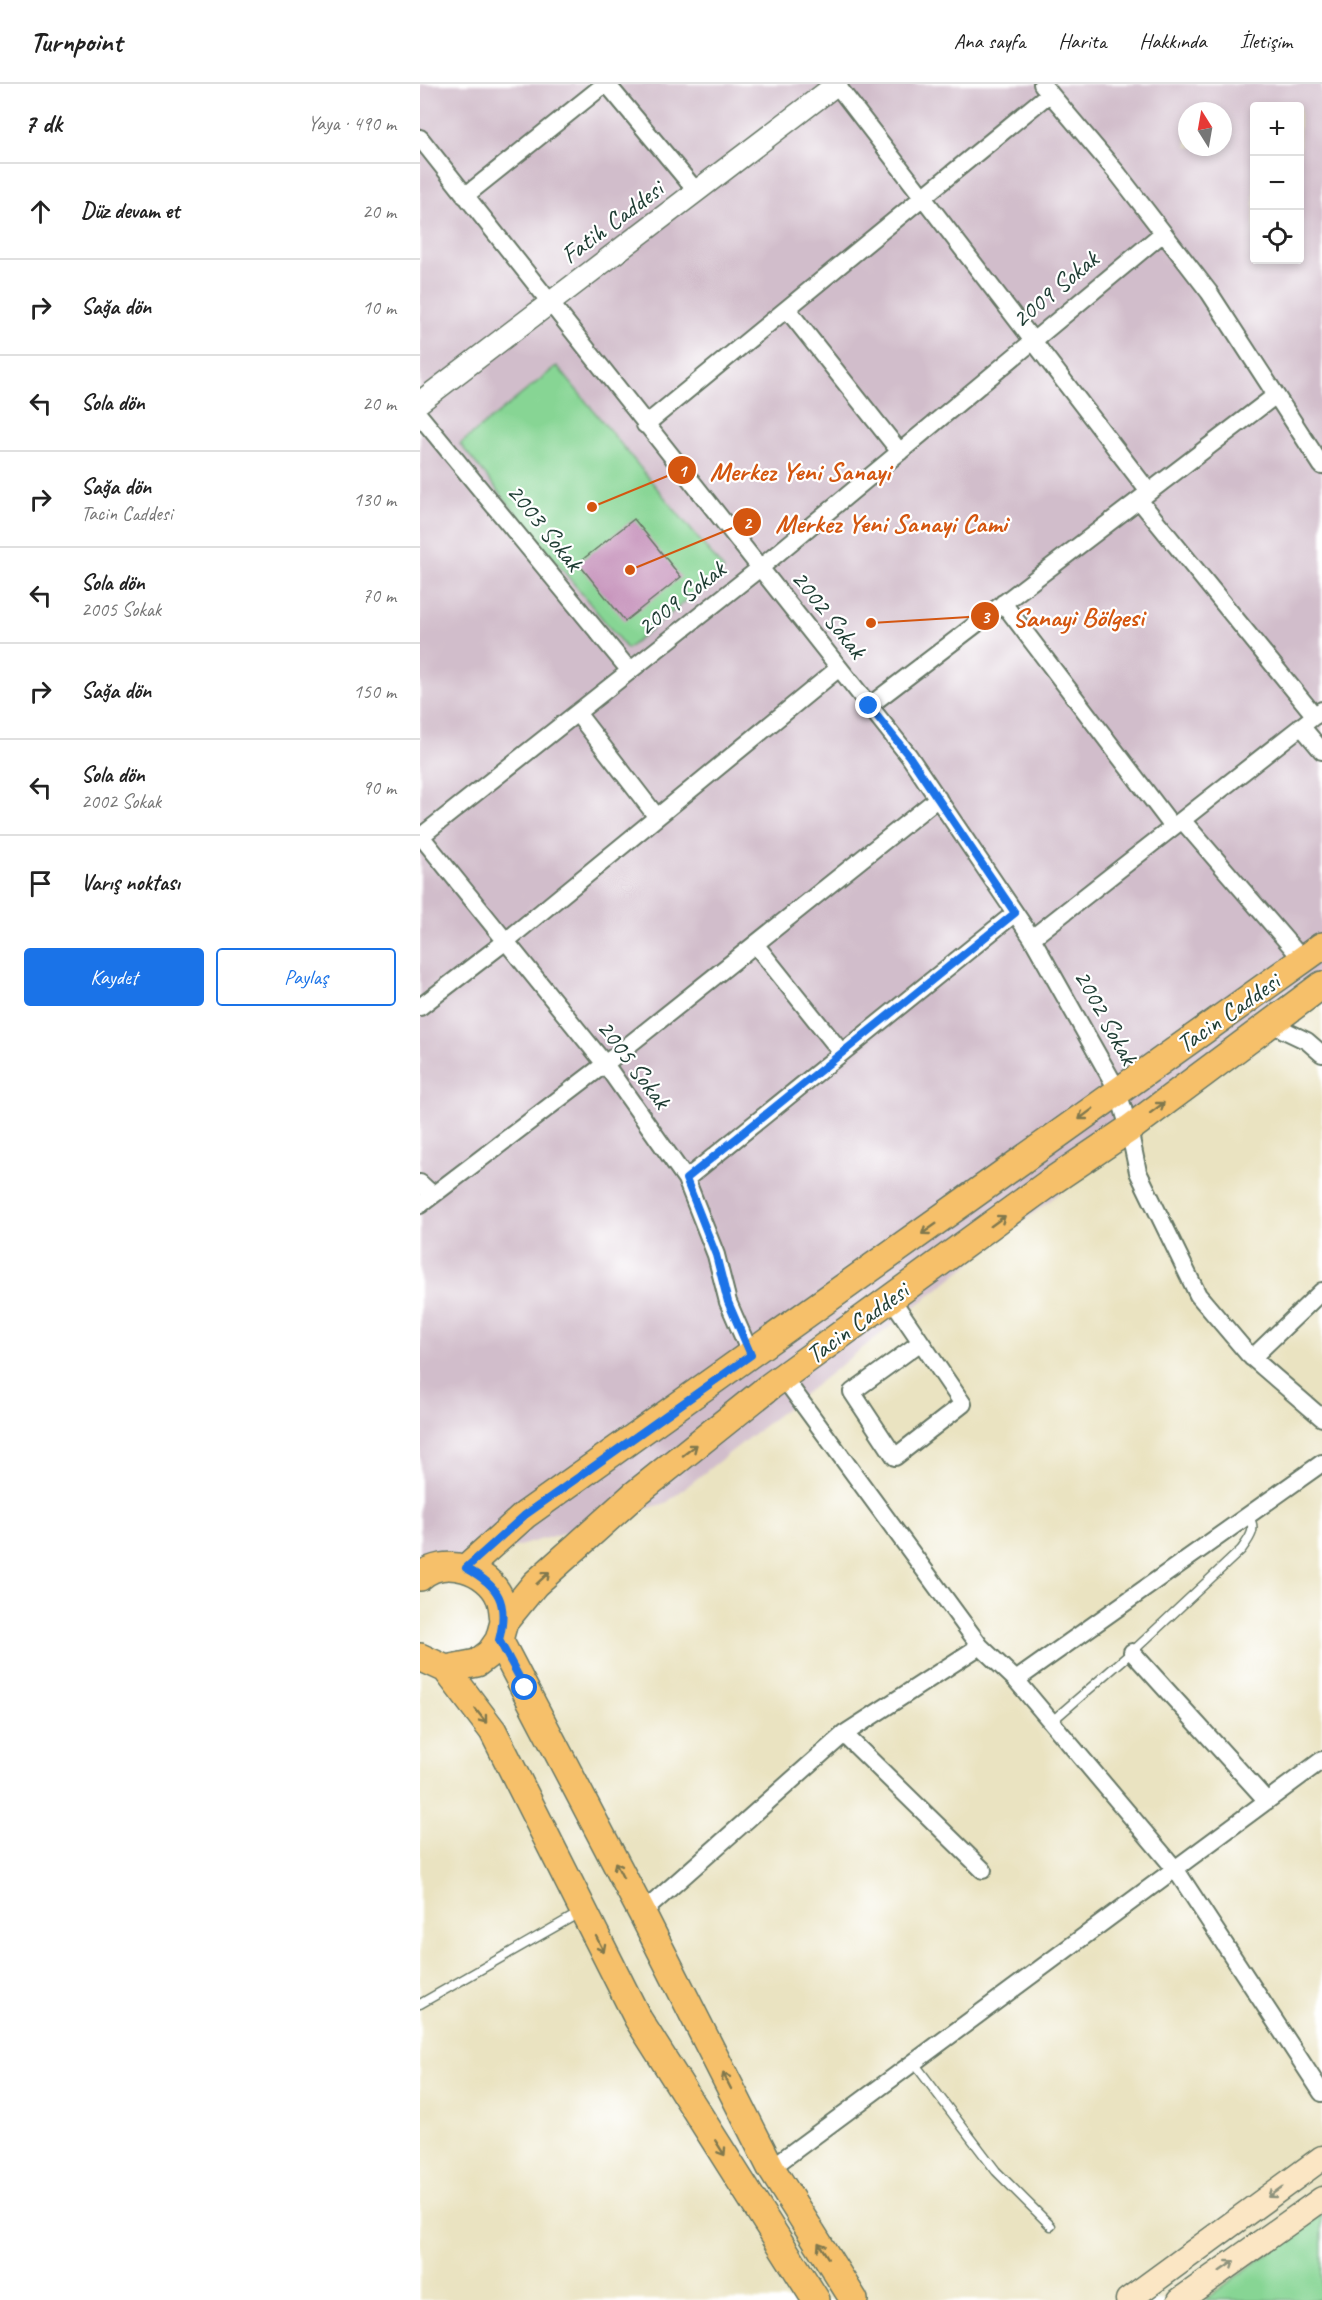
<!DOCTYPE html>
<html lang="tr">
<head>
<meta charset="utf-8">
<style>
  body { margin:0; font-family:Caveat,sans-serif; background:#f6f6f6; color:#222 }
  .controls { position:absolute; right:18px; top:18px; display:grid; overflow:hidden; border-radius:6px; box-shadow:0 3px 9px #0003 }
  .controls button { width:54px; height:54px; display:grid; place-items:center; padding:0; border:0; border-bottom:2px solid #e0e0e0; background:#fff; color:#222; font:30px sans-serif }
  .compass { position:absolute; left:758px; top:18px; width:54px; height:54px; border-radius:50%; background:#fff; box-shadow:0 3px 9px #0003; rotate:349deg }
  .stop { position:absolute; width:18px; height:18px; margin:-14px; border:4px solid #1a73e8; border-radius:50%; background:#fff }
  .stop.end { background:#1a73e8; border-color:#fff; box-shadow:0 2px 6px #0008 }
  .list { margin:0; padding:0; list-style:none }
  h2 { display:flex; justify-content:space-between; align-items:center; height:78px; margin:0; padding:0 24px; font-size:26px }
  h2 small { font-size:20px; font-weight:400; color:#767676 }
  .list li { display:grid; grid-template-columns:39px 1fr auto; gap:18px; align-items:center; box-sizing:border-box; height:96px; padding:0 24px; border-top:2px solid #e0e0e0 }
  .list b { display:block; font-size:22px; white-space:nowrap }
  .list p { margin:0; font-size:20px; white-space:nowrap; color:#767676 }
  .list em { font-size:20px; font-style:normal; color:#767676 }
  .actions { display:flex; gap:12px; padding:18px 24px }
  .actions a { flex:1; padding:14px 0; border:2px solid #1a73e8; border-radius:6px; text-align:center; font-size:21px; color:#1a73e8 }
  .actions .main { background:#1a73e8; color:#fff }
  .icon { flex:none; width:33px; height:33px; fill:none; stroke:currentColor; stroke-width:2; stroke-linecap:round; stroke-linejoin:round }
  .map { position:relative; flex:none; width:902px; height:2216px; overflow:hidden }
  header { display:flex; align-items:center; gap:36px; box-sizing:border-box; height:84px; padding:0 30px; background:#fff; border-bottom:2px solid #e0e0e0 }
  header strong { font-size:28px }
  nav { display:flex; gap:33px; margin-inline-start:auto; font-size:21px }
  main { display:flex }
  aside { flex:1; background:#fff }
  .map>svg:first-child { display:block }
  .industrial { fill:#d1bdcb; fill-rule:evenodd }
  .green { fill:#87d594; stroke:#538964; stroke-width:1.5 }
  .building { fill:#c693bb }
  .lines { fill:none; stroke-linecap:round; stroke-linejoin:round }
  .service-casing { stroke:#667765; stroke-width:11 }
  .minor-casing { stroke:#667765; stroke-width:20 }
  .tertiary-casing { stroke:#667765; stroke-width:24 }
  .secondary-casing { stroke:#667765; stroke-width:27 }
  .primary-casing { stroke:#667765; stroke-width:30 }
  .service { stroke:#fff; stroke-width:8 }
  .minor { stroke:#fff; stroke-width:16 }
  .tertiary { stroke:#fff; stroke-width:21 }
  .secondary { stroke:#fbe6c4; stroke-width:24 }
  .primary { stroke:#f6c06b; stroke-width:27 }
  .oneway { stroke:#80784d }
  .oneway2 { stroke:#8d927c }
  .route { stroke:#1a73e8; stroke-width:8 }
  .labels { text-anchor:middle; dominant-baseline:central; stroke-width:4.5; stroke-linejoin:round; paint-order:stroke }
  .street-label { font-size:26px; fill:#1f3d34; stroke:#fff }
  .leader { fill:none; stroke:#d45610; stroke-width:2 }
  .callout-dot { fill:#d45610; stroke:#fff; stroke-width:2 }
  .mark-label { font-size:18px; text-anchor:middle; font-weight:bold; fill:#fff }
  .callout-label { font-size:27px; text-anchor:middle; font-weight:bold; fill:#d45610; stroke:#fff; stroke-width:4.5; stroke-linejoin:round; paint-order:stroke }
</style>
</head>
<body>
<header>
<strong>Turnpoint</strong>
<nav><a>Ana sayfa</a><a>Harita</a><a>Hakkında</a><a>İletişim</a></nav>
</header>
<main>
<aside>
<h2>7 dk<small>Yaya · 490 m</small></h2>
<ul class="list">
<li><svg class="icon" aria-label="ahead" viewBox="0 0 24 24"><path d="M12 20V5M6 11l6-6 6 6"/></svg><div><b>Düz devam et</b></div><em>20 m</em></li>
<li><svg class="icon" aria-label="right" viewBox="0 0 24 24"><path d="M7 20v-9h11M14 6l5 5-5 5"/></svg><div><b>Sağa dön</b></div><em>10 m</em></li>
<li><svg class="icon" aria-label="left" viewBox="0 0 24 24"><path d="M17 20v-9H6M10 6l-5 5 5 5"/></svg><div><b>Sola dön</b></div><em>20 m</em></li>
<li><svg class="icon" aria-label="right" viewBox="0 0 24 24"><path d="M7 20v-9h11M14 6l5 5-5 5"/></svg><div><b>Sağa dön</b><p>Tacin Caddesi</p></div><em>130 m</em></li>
<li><svg class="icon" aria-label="left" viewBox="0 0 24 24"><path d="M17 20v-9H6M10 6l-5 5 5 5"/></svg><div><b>Sola dön</b><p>2005 Sokak</p></div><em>70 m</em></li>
<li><svg class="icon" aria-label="right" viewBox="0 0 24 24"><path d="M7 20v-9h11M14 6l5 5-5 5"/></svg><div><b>Sağa dön</b></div><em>150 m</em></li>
<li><svg class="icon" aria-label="left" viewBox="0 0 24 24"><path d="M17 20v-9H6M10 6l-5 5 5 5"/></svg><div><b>Sola dön</b><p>2002 Sokak</p></div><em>90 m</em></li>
<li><svg class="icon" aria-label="arrive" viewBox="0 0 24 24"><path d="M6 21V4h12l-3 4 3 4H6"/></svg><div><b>Varış noktası</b></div></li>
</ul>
<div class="actions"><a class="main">Kaydet</a><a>Paylaş</a></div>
</aside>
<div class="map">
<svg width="902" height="2216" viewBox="0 0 902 2216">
  <rect width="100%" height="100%" fill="#fff"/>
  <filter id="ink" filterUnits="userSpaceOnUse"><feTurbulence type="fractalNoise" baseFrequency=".0167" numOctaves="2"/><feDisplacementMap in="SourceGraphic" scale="12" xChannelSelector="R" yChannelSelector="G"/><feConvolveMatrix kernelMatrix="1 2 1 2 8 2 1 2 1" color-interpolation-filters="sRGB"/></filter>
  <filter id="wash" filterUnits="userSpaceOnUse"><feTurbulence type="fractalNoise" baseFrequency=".008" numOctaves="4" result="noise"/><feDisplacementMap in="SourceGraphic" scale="24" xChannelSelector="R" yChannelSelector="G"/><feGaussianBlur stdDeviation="1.35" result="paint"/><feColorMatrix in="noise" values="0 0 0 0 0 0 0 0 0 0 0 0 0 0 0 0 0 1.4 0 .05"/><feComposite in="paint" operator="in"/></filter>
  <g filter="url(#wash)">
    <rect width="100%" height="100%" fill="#eae3c1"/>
    <path class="industrial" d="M0,0h902v902l-656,517 -246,72zM834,22h46v154h-46zM767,27h36v36h-36z"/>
    <path class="green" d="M137,282l167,204 -97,79 -167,-205z
      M902,2130v86h-118z"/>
    <g id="blocks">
      <path class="building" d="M214,435l47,58 -56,44 -47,-58z"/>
    </g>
  </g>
  <g filter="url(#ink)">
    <use href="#blocks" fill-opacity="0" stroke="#667765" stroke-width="1.5"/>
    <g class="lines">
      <g class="service-casing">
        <path id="service" d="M631,1638l81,-70 109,-102c8,-11 17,-21 7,-34
          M0,1920l161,-92
          M494,1979l82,108 55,55"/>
      </g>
      <g class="minor-casing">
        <path id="minor" d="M187,0l90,108
          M416,0l313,408
          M622,0l76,90 91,118 113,174
          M0,54l489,618 123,182 86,153 11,38 9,43 60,123 51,60 73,63
          M45,112l140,-112
          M367,225l113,143
          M0,332l210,255
          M225,341l405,-332
          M719,416l176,216
          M583,519l170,224
          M449,622l407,-311
          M157,629l80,104
          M881,642l21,25
          M762,736l121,140
          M0,751l185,229 81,115 30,76 12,47 23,53
          M0,753l340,-269 403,-335
          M612,854l290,-228
          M335,860l87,109
          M0,923l86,-66 333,-273
          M849,939l38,18 15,13
          M266,1095l329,-266
          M0,1099l13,12
          M0,1121l185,-141 333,-266
          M471,1214l72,106 -68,53 -43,-65 69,-50
          M832,1274l70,-67
          M363,1293l197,269 36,34 160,190 146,223
          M712,1568l135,149
          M596,1596l306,-217
          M424,1650l139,136
          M222,1829l202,-179 136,-88
          M351,2084l551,-408"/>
      </g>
      <g class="tertiary-casing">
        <path id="tertiary" d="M0,318l417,-318"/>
      </g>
      <g class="secondary-casing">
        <path id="secondary" d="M708,2216l194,-142
          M760,2216l142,-101"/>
      </g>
      <g class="primary-casing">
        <path id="primary" d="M46,1484l59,-53 797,-569
          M0,1493c24,-22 68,-8 80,21 3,7 3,16 4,24
          M79,1556l143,273 129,255 83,132
          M0,1573l26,12 31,-6 13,-10 9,-13 5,-18 31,-38 99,-89 135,-108 280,-204 80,-54 193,-144
          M26,1585l47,62 145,288 178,281"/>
      </g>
      <use href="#service" class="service"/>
      <use href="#minor" class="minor"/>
      <use href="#tertiary" class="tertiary"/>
      <use href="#secondary" class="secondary"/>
      <use href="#primary" class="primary"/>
    </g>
    <defs><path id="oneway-shaft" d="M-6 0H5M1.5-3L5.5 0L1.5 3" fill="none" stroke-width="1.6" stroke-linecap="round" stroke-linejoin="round" transform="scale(1.5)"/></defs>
    <g class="oneway">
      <use href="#oneway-shaft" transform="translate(737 1024) rotate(-37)"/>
      <use href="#oneway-shaft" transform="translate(666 1030) rotate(143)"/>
      <use href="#oneway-shaft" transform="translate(578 1137) rotate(-36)"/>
      <use href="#oneway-shaft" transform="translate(509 1145) rotate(145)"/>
      <use href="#oneway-shaft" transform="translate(270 1366) rotate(-38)"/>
      <use href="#oneway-shaft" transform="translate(123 1494) rotate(-43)"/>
      <use href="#oneway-shaft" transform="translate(61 1632) rotate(52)"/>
      <use href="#oneway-shaft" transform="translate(199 1786) rotate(-117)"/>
      <use href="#oneway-shaft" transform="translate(180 1860) rotate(63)"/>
      <use href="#oneway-shaft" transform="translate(307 1997) rotate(-117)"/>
      <use href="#oneway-shaft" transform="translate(300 2064) rotate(58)"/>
      <use href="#oneway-shaft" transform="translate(403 2166) rotate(-122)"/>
    </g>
    <g class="oneway2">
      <use href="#oneway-shaft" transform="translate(855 2108) rotate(144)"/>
      <use href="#oneway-shaft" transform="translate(807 2182) rotate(-35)"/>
    </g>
  </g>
  <g class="lines" filter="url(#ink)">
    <path class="route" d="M105,1604l-26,-48c10,-38 0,-54 -33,-72l59,-53 226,-160 -23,-53 -12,-47 -30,-76 329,-266 -106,-157 -40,-50"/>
  </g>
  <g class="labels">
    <g class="street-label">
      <text transform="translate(192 138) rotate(-37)">Fatih Caddesi</text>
      <text transform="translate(635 205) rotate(-40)">2009 Sokak</text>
      <text transform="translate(125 443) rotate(51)">2003 Sokak</text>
      <text transform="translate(261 514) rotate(-38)">2009 Sokak</text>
      <text transform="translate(409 530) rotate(52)">2002 Sokak</text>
      <text transform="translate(808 929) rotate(-35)">Tacin Caddesi</text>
      <text transform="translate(686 933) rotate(61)">2002 Sokak</text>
      <text transform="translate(214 980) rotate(53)">2005 Sokak</text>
      <text transform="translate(437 1239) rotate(-36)">Tacin Caddesi</text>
    </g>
  </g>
  <path class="leader" d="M172 423L262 386M210 486L327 438M451 539L565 532"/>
  <g class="callout-dot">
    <circle cx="172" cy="423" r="6"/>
    <circle cx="210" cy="486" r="6"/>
    <circle cx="451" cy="539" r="6"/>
    <circle cx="262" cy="386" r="15"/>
    <circle cx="327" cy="438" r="15"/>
    <circle cx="565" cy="532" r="15"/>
  </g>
  <g class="mark-label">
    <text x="262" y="393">1</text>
    <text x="327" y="445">2</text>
    <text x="565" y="539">3</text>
  </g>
  <g class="callout-label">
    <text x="380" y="396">Merkez Yeni Sanayi</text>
    <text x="471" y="448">Merkez Yeni Sanayi Cami</text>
    <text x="658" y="542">Sanayi Bölgesi</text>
  </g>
</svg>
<div class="controls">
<button>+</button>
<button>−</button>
<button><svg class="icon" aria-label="locate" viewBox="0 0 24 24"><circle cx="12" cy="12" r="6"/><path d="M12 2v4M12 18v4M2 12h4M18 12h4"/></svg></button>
</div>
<svg class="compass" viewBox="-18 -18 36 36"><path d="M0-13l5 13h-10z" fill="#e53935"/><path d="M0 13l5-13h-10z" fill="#767676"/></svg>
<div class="stop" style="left:105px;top:1604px"></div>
<div class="stop end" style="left:449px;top:622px"></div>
</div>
</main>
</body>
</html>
